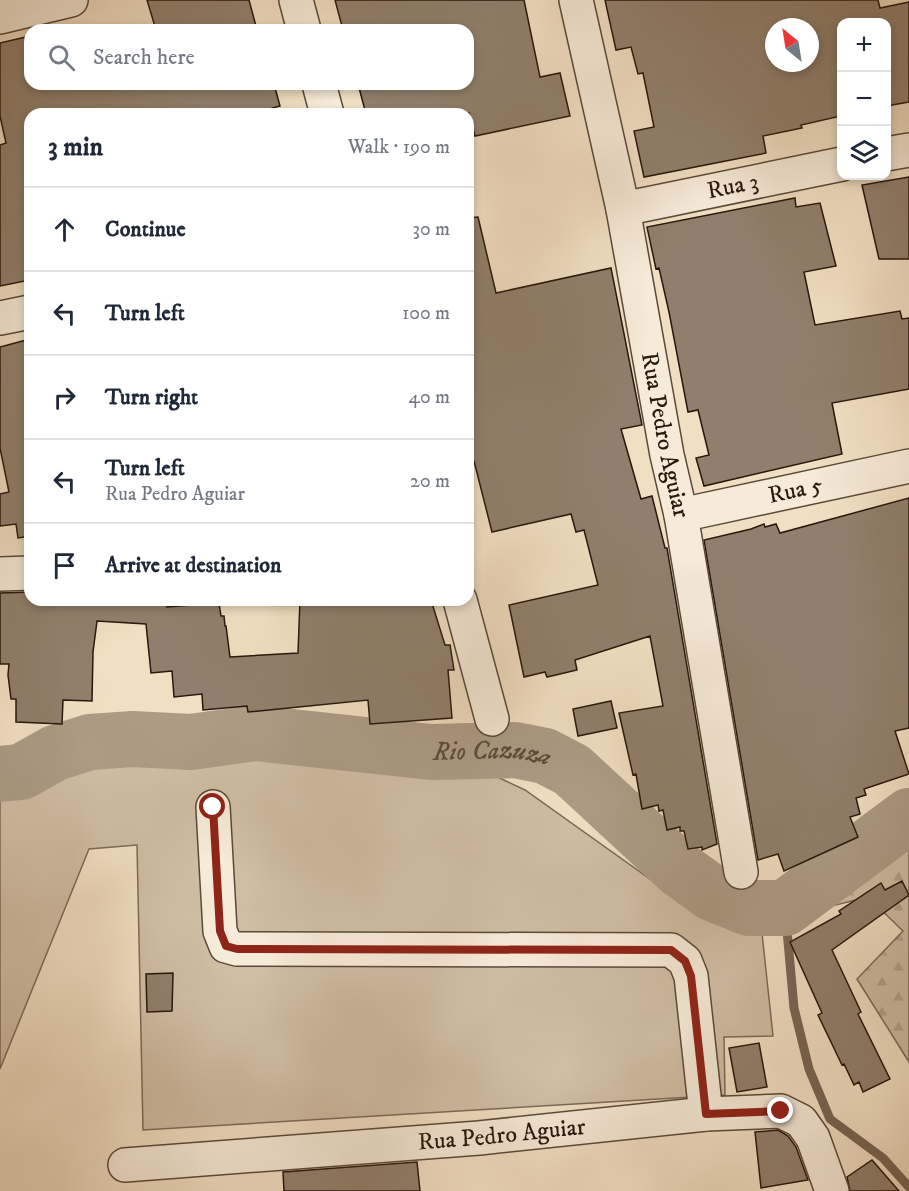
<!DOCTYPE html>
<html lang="en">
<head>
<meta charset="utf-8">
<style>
  body { margin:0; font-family:"IM FELL DW Pica",serif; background:#f6f6f7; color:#1f2937 }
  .controls { position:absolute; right:18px; top:18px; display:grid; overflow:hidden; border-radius:12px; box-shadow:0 3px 9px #0003 }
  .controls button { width:54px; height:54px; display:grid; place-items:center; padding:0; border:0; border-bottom:2px solid #e0e1e3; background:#fff; color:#1f2937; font:30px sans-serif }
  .compass { position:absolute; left:765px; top:18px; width:54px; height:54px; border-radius:50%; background:#fff; box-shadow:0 3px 9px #0003; rotate:330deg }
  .stop { position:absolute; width:18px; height:18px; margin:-14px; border:4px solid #8f2418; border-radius:50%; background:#fff }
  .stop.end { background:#8f2418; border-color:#fff; box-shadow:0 2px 6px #0008 }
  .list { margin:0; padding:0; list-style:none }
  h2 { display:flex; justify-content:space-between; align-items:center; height:78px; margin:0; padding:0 24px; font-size:26px }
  h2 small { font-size:20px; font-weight:400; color:#747a83 }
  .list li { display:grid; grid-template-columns:39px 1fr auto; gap:18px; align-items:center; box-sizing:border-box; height:84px; padding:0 24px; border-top:2px solid #e0e1e3 }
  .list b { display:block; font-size:22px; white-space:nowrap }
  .list p { margin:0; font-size:20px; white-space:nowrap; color:#747a83 }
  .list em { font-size:20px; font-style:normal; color:#747a83 }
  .icon { flex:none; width:33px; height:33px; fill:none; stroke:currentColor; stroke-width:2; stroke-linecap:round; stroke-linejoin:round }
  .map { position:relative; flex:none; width:909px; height:1191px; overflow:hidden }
  .search { position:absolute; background:#fff; box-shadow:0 3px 9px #0003; left:24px; top:24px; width:450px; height:66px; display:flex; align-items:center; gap:15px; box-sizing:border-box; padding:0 21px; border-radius:18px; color:#747a83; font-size:22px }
  .panel { position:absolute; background:#fff; box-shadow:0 3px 9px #0003; left:24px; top:108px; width:450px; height:498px; border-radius:18px }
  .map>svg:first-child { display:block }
  .grass { fill:#cfbda4; stroke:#7b6a58; stroke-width:1.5 }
  .forest { fill:url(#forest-firs); stroke:#7b6a58; stroke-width:1.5 }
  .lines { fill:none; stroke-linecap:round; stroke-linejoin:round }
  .stream { stroke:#765; stroke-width:9 }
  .river { stroke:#ac9b85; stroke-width:56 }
  .building { fill:#907f6c; stroke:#27170d; stroke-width:1.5; fill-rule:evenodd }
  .minor-casing { stroke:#5a493a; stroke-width:36 }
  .minor { stroke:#f6ead8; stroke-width:33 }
  .route { stroke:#8f2418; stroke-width:8 }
  .labels { text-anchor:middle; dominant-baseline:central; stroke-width:4.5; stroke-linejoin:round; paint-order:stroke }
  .street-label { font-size:24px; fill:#27170d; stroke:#f6ead8 }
  .water-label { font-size:26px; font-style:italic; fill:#5c4c3d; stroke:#f6ead8 }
</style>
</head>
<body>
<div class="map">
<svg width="909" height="1191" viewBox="0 0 909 1191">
  <defs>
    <pattern id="forest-firs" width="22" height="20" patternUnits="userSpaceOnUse" patternTransform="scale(1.5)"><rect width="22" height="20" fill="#cfbda4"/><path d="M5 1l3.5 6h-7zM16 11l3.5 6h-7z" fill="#b2a28c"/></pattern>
  </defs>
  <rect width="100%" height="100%" fill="#f1dfc3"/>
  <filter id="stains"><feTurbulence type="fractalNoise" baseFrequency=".00333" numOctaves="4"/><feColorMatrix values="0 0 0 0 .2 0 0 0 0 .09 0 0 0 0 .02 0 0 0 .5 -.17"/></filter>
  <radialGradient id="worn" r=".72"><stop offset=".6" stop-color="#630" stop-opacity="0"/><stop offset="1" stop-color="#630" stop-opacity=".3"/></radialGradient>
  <path class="grass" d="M298,753l176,13 51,24 142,101 94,33 12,112 -49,1 1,58 -582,35 -6,-285 -48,4 -89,220v-287l52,-12z"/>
  <path class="forest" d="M909,842v220l-52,-83 46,-48 -35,-34 -57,14z"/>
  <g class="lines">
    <path class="stream" d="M785,908l9,100 15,61 21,50 53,39 26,29"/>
    <path class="river" id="s1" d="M0,774l21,-2 34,-19 35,-11 43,-3 58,3 64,-9 176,19 84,-2 30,6 27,14 107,99 33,24 37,15h36l124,-92"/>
  </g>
  <path class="building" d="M147,0h102l8,30h-101z
    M335,0h189l16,77 20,-4 10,43 -95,20 -6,-23 -103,1 -8,-30h110v-54h-125z
    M605,0h273l2,8 29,-6v100l-23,4v-84h-44l-1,94 -40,9 1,3 -39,8 3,17 -122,24 -10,-46 20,-4 -11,-54 -5,1 -7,-27 -15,3zM774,27h36v36h-36z
    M30,36v48h244l6,22 -14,4 1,4h-237v166l-30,6v-141l6,-2 -6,-27v-73z
    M909,177v82h-30l-17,-74z
    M795,198l1,9 24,-4 16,63 -32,6 11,53 85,-14 2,8 7,-1v71l-77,14 10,51 -138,32 -8,-28 13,-3 -11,-45 -10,2 -19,-100 -10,-44 -3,1 -9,-42z
    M478,217l18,76 115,-25 31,157 -21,4 20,70 11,-3 13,52h2l50,296 -15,6v-3l-14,2 -4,-18h-4v-4l-13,3 -4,-20 -4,1 -1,-6 -16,4 -6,-35 -3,1 -14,-62 44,-7 -13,-70 -75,24 2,10 -30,7 -2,-5 -21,5 -15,-72 89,-20 -14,-55 -8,2 -5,-18 -79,18 -18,-71 -6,1v-244z
    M30,339v197l-12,2 -2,-14 -16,2v-32l9,-2 -9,-44v-101z
    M909,498v230l-14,3 14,43 -45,15 2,6 -10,3 4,16 -10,3 8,20 -74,34 -6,-17 -20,6 -54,-320 47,-11 13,-5 1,3 11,-3 4,9z
    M30,592v8h136l1,7 52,-4 2,13h3l1,10h1l4,31 68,-4 2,-53h131l14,45h5l4,25h-6l4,48 -82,6 -2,-24 -120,12 -1,-6 -44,4 -1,-16 -28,3 -2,-26 -21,2 -5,-49 -49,-3 -4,31 -1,49 -29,-1 -1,24 -46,-2v-23h-5l-3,-24 1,-11h-9v-71z
    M611,701l6,27 -39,8 -5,-27z
    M902,881l7,14 -77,55 29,62 -3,2 32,65 -27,13 -4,-10 -5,3 -10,-21 -2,1 -24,-50 4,-2 -32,-71 51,-28 -2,-3 42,-28 4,7z
    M173,973l-1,38 -25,1 -1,-38z
    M759,1043l8,44 -30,5 -8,-44z
    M778,1130l10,6 8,11 12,33 -47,8 -6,-56z
    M872,1160l27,31h-49l-3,-14z
    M417,1162l3,29h-136l-1,-19z"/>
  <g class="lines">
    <g class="minor-casing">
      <g id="minor">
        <path d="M296,0l8,30"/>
        <path id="s2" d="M576,0l47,209 44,246 14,60 60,357"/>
        <path d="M0,17l71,-17"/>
        <path d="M319,84l8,30"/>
        <path d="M886,154l23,-4"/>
        <path id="s3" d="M623,209l219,-45"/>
        <path d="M0,318l30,-6"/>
        <path id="s4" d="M681,515l228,-49"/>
        <path d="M0,574l30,-1"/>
        <path d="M460,600l32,119"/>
        <path d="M213,807l7,124 6,15 11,3 434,1 14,11 6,15 15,138"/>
        <path id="s5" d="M125,1165l354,-27 227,-24 75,-3 20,10 12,17 19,53"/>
      </g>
    </g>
    <use href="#minor" class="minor"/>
  </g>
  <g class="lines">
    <path class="route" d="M213,807l7,124 6,15 11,3 434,1 14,11 6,15 15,138 75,-3"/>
  </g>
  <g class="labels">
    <g class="street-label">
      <text stroke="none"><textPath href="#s3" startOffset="112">Rua 3</textPath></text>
      <text stroke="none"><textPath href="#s2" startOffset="444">Rua Pedro Aguiar</textPath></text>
      <text stroke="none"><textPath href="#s4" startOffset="117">Rua 5</textPath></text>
      <text stroke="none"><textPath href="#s5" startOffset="378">Rua Pedro Aguiar</textPath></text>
    </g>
    <g class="water-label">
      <text stroke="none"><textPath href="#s1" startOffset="501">Rio Cazuza</textPath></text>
    </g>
  </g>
  <rect width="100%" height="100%" filter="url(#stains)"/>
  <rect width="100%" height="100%" fill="url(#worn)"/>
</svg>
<div class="controls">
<button>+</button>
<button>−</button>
<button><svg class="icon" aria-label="layers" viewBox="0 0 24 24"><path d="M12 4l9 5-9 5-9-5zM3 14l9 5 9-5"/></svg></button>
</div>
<svg class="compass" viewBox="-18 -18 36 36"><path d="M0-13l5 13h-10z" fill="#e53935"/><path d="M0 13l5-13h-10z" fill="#747a83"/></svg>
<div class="stop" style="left:213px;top:807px"></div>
<div class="stop end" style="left:781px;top:1111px"></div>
<div class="search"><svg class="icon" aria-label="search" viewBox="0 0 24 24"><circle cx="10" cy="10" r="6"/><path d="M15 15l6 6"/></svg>Search here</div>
<section class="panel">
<h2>3 min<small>Walk · 190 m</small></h2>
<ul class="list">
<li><svg class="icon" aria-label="ahead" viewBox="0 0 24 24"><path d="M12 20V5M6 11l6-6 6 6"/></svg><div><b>Continue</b></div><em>30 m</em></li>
<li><svg class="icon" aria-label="left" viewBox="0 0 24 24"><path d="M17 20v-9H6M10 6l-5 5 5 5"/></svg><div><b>Turn left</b></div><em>100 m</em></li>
<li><svg class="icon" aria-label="right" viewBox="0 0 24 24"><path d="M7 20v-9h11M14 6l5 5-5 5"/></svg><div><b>Turn right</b></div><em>40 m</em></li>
<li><svg class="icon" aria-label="left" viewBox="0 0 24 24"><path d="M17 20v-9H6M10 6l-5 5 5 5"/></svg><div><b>Turn left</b><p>Rua Pedro Aguiar</p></div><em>20 m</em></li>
<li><svg class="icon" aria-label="arrive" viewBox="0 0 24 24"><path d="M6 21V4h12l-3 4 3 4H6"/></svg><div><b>Arrive at destination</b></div></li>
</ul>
</section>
</div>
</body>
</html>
